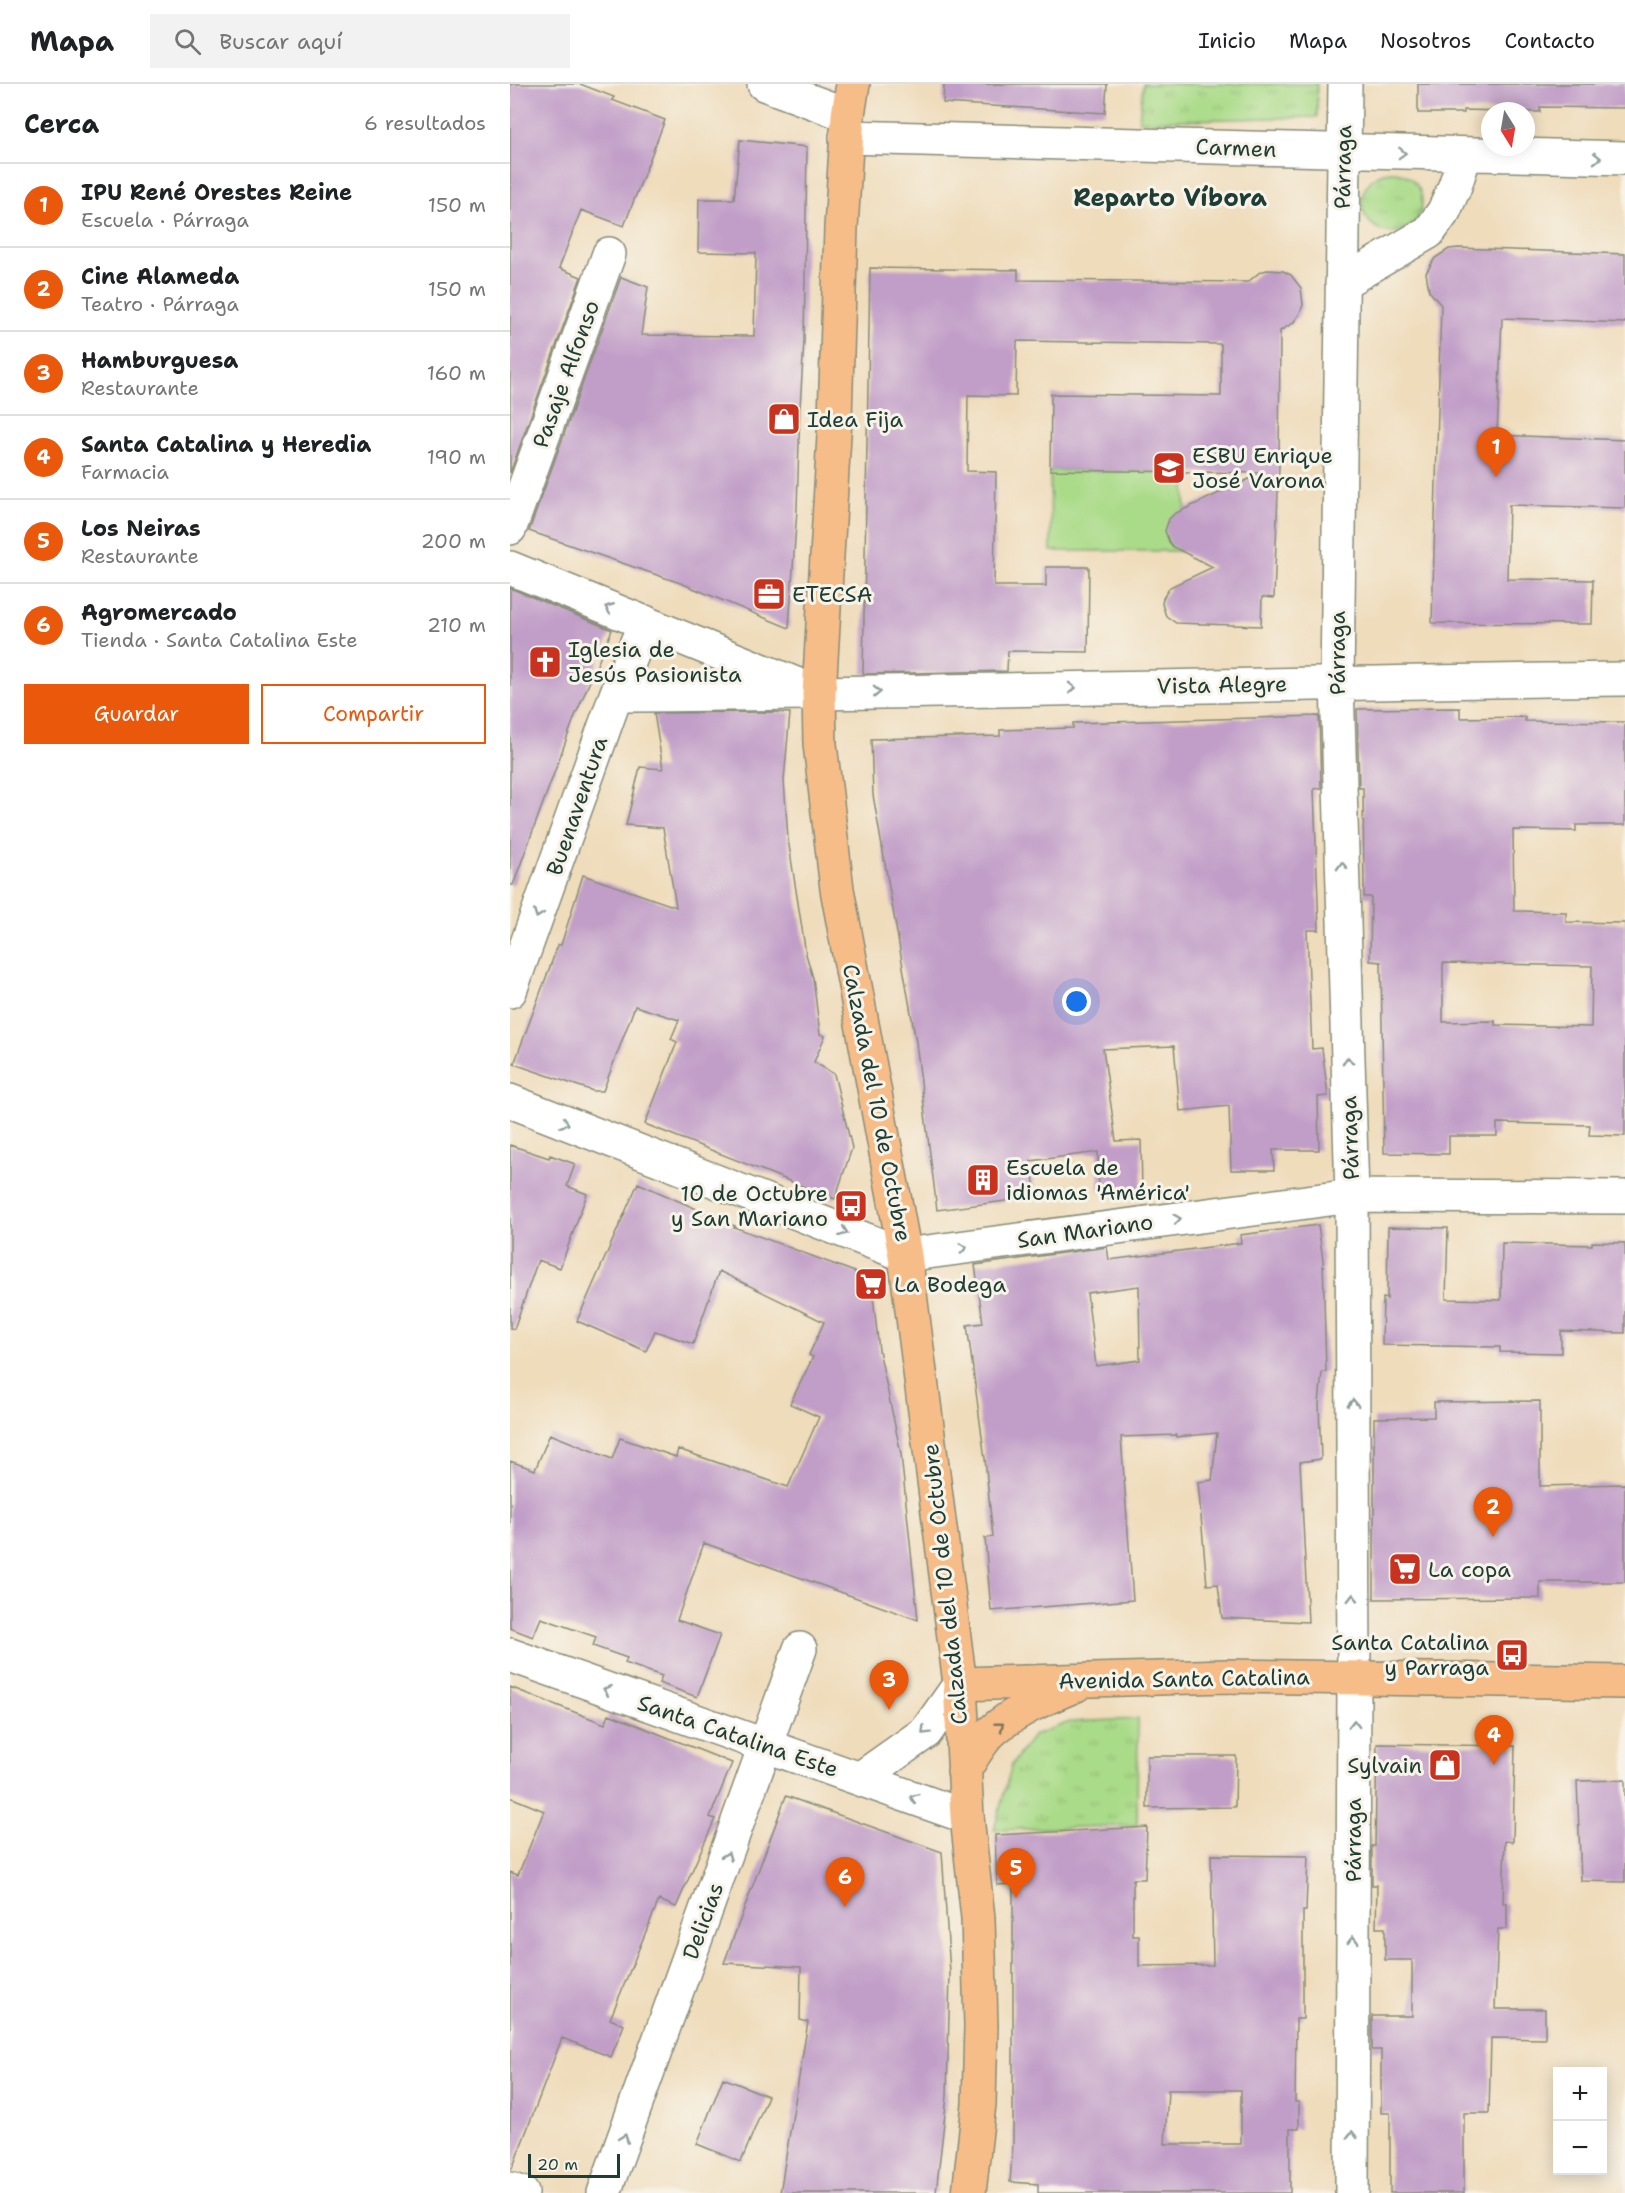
<!DOCTYPE html>
<html lang="es">
<head>
<meta charset="utf-8">
<style>
  body { margin:0; font-family:"Shantell Sans",sans-serif; background:#f2f2f2; color:#202124 }
  .controls { position:absolute; right:18px; bottom:18px; display:grid; overflow:hidden; border-radius:0px; box-shadow:0 3px 15px #0003 }
  .controls button { width:54px; height:54px; display:grid; place-items:center; padding:0; border:0; border-bottom:2px solid #e0e0e0; background:#fff; color:#202124; font:30px sans-serif }
  .compass { position:absolute; left:971px; top:18px; width:54px; height:54px; border-radius:50%; background:#fff; box-shadow:0 3px 15px #0003; rotate:169deg }
  .scale { position:absolute; left:18px; bottom:15px; width:92px; box-sizing:border-box; padding-left:6px; border:3px solid #1f3d34; border-top:0; font-size:16px; line-height:21px; white-space:nowrap; color:#1f3d34; -webkit-text-stroke:4px #f7f3e8; paint-order:stroke }
  .you { position:absolute; left:567px; top:918px; width:21px; height:21px; margin:-15px; border:4px solid #fff; border-radius:50%; background:#1a73e8; box-shadow:0 0 0 9px #1a73e833 }
  .badge { display:grid; place-items:center; width:39px; height:39px; border-radius:50%; background:#ea580c; color:#fff; font-size:20px; font-weight:700 }
  .pin { position:absolute; translate:-50% -50px; filter:drop-shadow(0 2px 3px #0008) }
  .pin::after { content:''; position:absolute; top:32px; width:21px; height:18px; background:inherit; clip-path:polygon(0 0,100% 0,50% 100%) }
  .list { margin:0; padding:0; list-style:none }
  h2 { display:flex; justify-content:space-between; align-items:center; height:78px; margin:0; padding:0 24px; font-size:26px }
  h2 small { font-size:20px; font-weight:400; color:#757577 }
  .list li { display:grid; grid-template-columns:39px 1fr auto; gap:18px; align-items:center; box-sizing:border-box; height:84px; padding:0 24px; border-top:2px solid #e0e0e0 }
  .list b { display:block; font-size:22px; white-space:nowrap }
  .list p { margin:0; font-size:20px; white-space:nowrap; color:#757577 }
  .list em { font-size:20px; font-style:normal; color:#757577 }
  .actions { display:flex; gap:12px; padding:18px 24px }
  .actions a { flex:1; padding:14px 0; border:2px solid #ea580c; border-radius:0px; text-align:center; font-size:21px; color:#ea580c }
  .actions .main { background:#ea580c; color:#fff }
  .icon { flex:none; width:33px; height:33px; fill:none; stroke:currentColor; stroke-width:2; stroke-linecap:round; stroke-linejoin:round }
  .map { position:relative; flex:none; width:1115px; height:2109px; overflow:hidden }
  header { display:flex; align-items:center; gap:36px; box-sizing:border-box; height:84px; padding:0 30px; background:#fff; border-bottom:2px solid #e0e0e0 }
  header strong { font-size:28px }
  nav { display:flex; gap:33px; margin-inline-start:auto; font-size:21px }
  .search { width:420px; height:54px; background:#f2f2f2; display:flex; align-items:center; gap:15px; box-sizing:border-box; padding:0 21px; border-radius:0px; color:#757577; font-size:22px }
  main { display:flex }
  aside { flex:1; background:#fff }
  .map>svg:first-child { display:block }
  .grass { fill:url(#grass-tufts); stroke:#648c5e; stroke-width:1.5 }
  .pitch { fill:#aadb89; stroke:#648c5e; stroke-width:1.5 }
  .building { fill:#c19ec8; fill-rule:evenodd }
  .lines { fill:none; stroke-linecap:round; stroke-linejoin:round }
  .minor-casing { stroke:#878c78; stroke-width:36 }
  .major-casing { stroke:#878c78; stroke-width:36 }
  .minor { stroke:#fff; stroke-width:33 }
  .major { stroke:#f7bd88; stroke-width:33 }
  .oneway { stroke:#8f9e9a }
  .oneway2 { stroke:#80775a }
  .labels { text-anchor:middle; dominant-baseline:central; stroke-width:6; stroke-linejoin:round; paint-order:stroke }
  .street-label { font-size:22px; fill:#1f3d34; stroke:#f7f3e8 }
  .poi-label { font-size:22px; fill:#1f3d34; stroke:#f7f3e8; text-anchor:start }
  .neighbourhood-label { font-size:24px; font-weight:bold; fill:#1f3d34; stroke:#f7f3e8 }
</style>
</head>
<body>
<header>
<strong>Mapa</strong>
<div class="search"><svg class="icon" aria-label="search" viewBox="0 0 24 24"><circle cx="10" cy="10" r="6"/><path d="M15 15l6 6"/></svg>Buscar aquí</div>
<nav><a>Inicio</a><a>Mapa</a><a>Nosotros</a><a>Contacto</a></nav>
</header>
<main>
<aside>
<h2>Cerca<small>6 resultados</small></h2>
<ul class="list">
<li><span class="badge">1</span><div><b>IPU René Orestes Reine</b><p>Escuela · Párraga</p></div><em>150 m</em></li>
<li><span class="badge">2</span><div><b>Cine Alameda</b><p>Teatro · Párraga</p></div><em>150 m</em></li>
<li><span class="badge">3</span><div><b>Hamburguesa</b><p>Restaurante</p></div><em>160 m</em></li>
<li><span class="badge">4</span><div><b>Santa Catalina y Heredia</b><p>Farmacia</p></div><em>190 m</em></li>
<li><span class="badge">5</span><div><b>Los Neiras</b><p>Restaurante</p></div><em>200 m</em></li>
<li><span class="badge">6</span><div><b>Agromercado</b><p>Tienda · Santa Catalina Este</p></div><em>210 m</em></li>
</ul>
<div class="actions"><a class="main">Guardar</a><a>Compartir</a></div>
</aside>
<div class="map">
<svg width="1115" height="2109" viewBox="0 0 1115 2109">
  <defs>
    <pattern id="grass-tufts" width="24" height="20" patternUnits="userSpaceOnUse" patternTransform="scale(1.5)"><rect width="24" height="20" fill="#aadb89"/><path d="M3 7l-1-3M5 7V3M7 7l1-3M15 17l-1-3M17 17v-4M19 17l1-3" fill="none" stroke="#92bd77"/></pattern>
  </defs>
  <rect width="100%" height="100%" fill="#f7f3e8"/>
  <filter id="ink" filterUnits="userSpaceOnUse"><feTurbulence type="fractalNoise" baseFrequency=".0167" numOctaves="2"/><feDisplacementMap in="SourceGraphic" scale="12" xChannelSelector="R" yChannelSelector="G"/><feConvolveMatrix kernelMatrix="1 2 1 2 8 2 1 2 1" color-interpolation-filters="sRGB"/></filter>
  <filter id="wash" filterUnits="userSpaceOnUse"><feTurbulence type="fractalNoise" baseFrequency=".008" numOctaves="4" result="noise"/><feDisplacementMap in="SourceGraphic" scale="24" xChannelSelector="R" yChannelSelector="G"/><feGaussianBlur stdDeviation="1.35" result="paint"/><feColorMatrix in="noise" values="0 0 0 0 0 0 0 0 0 0 0 0 0 0 0 0 0 1.4 0 .05"/><feComposite in="paint" operator="in"/></filter>
  <g filter="url(#wash)">
    <rect width="100%" height="100%" fill="#efdcbb"/>
    <path class="grass" d="M633,0h174v33l-178,4z
      M852 118a30 30 0 1 1 60 0a30 30 0 1 1-60 0Z
      M628,1635l-1,106 -143,5 18,-66 22,-29 36,-13z"/>
    <path class="pitch" d="M540,386l135,2 1,79h-135z"/>
    <g id="blocks">
      <path class="building" d="M0,0h70l34,13 -2,3 53,20 -41,106 -43,-16 -22,58 22,9 -71,196z
        M434,0h163l-2,29 -162,-10z
        M908,0h207v24l-85,-1v5l-76,-2v3h-46z
        M230,56l67,7 -3,194 -4,67 -3,101 -8,119 -106,-44 -154,-53 92,-254 27,10 -7,48 113,1 2,-83 -58,-1 1,-53h35z
        M948,164l167,6v69l-123,-5 -5,117 128,5v68l-116,-3 -2,74 86,1 -1,44 -160,-1 9,-318 -12,-14 -3,-18 9,-15 14,-9z
        M360,184l148,2v10l230,2 12,-10 7,-2 16,1 8,4 10,13 2,17 -4,10 -6,8 -13,8 -1,134 -5,133 -12,-1 -1,29 -85,-3 -10,-7 -4,-12 1,-6 7,-11 43,-20 -40,-20 -4,-5 -4,-11 4,-12 5,-5 88,-41 -212,-3 1,-76 170,2v-52l-204,-3 -1,55 -48,-1 -1,76 29,1 -2,114h52v-19h43l-1,85 -80,-1 -1,20 -144,3z
        M0,504l102,42 -37,86 -62,169h-3z
        M950,624v10l65,-1v4l100,1v103h-49v6l-63,-1 1,81 52,1v10l59,1v213l-36,-1 1,-10 -93,-2v13h-48v18l-65,-1 -3,-191 -11,-1 1,-64h-7l-1,-109h-4l-2,-79zM933,879l149,3 -1,61 -96,-2v-4l-52,1z
        M262,628l18,1 -6,67 4,59 18,115 7,24 7,56 5,2 -11,26 20,12 18,74 -17,51 -190,-75 32,-82 -6,-3 8,-19 -44,-14 -32,85h-10l-79,-27 44,-119h3l22,-70 93,32 -13,-79 -37,-3 14,-58 23,2 -9,-56z
        M809,632l2,72 -7,1 5,141h-12l5,119 10,-1 6,48 -10,1 1,53h-46l1,20h-43l-2,-64 -49,5 -6,-65 -71,3 13,92 25,-1 1,51 -43,1 -1,-40 -67,9 5,36 -99,13 -21,-168 -43,-247 -2,-56 129,-3v-6l73,-2v-5z
        M0,1061l39,13 1,-3 25,9 -8,22 20,8 -27,74 -22,-8 -24,69 -4,-1z
        M128,1099l97,43 -1,1 137,51 8,72 22,104 17,166 -214,-77 -27,77 43,15 -23,62 -38,-14 3,-7 -37,-13 2,-5 -34,-12 3,-9 -55,-19 -8,19 -23,-9v-167l25,9 15,-36 62,25 8,-21 56,19 2,-8 110,38 31,-70 -29,-13 23,-47 -4,-2 15,-33 -105,-51 -26,73 -38,-13 -9,20 -69,-30z
        M808,1141l5,35 3,112h-4l-3,32 2,55 -21,3 8,160 -86,-4 -4,-34 -11,1 -9,-103 14,-2 5,-47 -41,4v-2l-55,2 12,163 -142,11 -6,-73 8,-1 -8,-78 -18,-134 16,-2 -8,-58 132,-18 2,13 132,-17 -1,-8zM629,1202l1,74 -44,6 -9,-73z
        M878,1143l60,1 -2,71 55,1 1,-57 90,2v-3l33,1v90l-64,-2v22l-61,-1v-5l-118,-2 1,-47 4,1z
        M1030,1317v85l85,-2v98h-85v16l-166,1v-181l60,-1v-15z
        M0,1603l95,37 4,-10 123,49 -22,54 5,2 -39,88 -17,-7 -49,119 14,6 -13,32 -49,-19 -50,131h-2v-297l8,3 26,-64 -34,-14z
        M867,1660l138,2 -2,96 -8,-1 -2,62h4v26h-9l-3,80h50v30l-54,-1 -2,75h-25v80h-74v-80h-9v-63h-9v-34h40v-56h-27v-32h-9l1,-43h-5v-39h3z
        M637,1672h89l-1,51 -88,1z
        M1115,1696v102l-44,-1 -4,-100z
        M276,1712l156,56 8,121 -3,123 -11,97h-156l28,-171 -8,-2 1,-53 -77,-4z
        M637,1743l-2,52h-12v57h6v30l74,-1 -2,-110 97,1 -2,55h-3v108h-7l-1,83h4v27h-9v64h-252v-9l-28,-2 3,-39v-259l-16,1 -2,-50zM658,2006h73v54h-76z
        M213,1994l45,18 -27,66 -44,-18z"/>
    </g>
  </g>
  <g filter="url(#ink)">
    <use href="#blocks" fill-opacity="0" stroke="#878c78" stroke-width="1.5"/>
    <g class="lines">
      <g class="minor-casing">
        <path id="minor" d="M254,0l84,31
          M835,0l-8,598 15,514 2,481 -2,516
          M336,53l779,21
          M832,199l87,-51 15,-21 11,-25 10,-31
          M0,444l99,-274
          M0,484l293,119
          M106,611c337,-2 673,-12 1009,-16
          M0,907l106,-296 29,-73
          M0,1017l395,154 447,-59 273,1
          M0,1571l457,162
          M351,1694l65,-46 34,-48
          M0,2105l12,4
          M94,2109l196,-544"/>
      </g>
      <g class="major-casing">
        <path id="major" d="M343,0l-5,31 -7,113 -6,190 -16,276 1,50 17,145 68,366 55,429 7,133 11,101 3,108 -2,78 -10,89
          M450,1600l266,-8 399,6
          M454,1687c8,-13 15,-27 26,-38 24,-22 57,-36 86,-48"/>
      </g>
      <use href="#minor" class="minor"/>
      <use href="#major" class="major"/>
    </g>
    <defs><path id="oneway-chevron" d="M-2-3.5L2.5 0L-2 3.5" fill="none" stroke-width="1.6" stroke-linecap="round" stroke-linejoin="round" transform="scale(1.5)"/></defs>
    <g class="oneway">
      <use href="#oneway-chevron" transform="translate(892 69) rotate(2)"/>
      <use href="#oneway-chevron" transform="translate(1087 74) rotate(1)"/>
      <use href="#oneway-chevron" transform="translate(99 524) rotate(-158)"/>
      <use href="#oneway-chevron" transform="translate(562 604) rotate(-1)"/>
      <use href="#oneway-chevron" transform="translate(367 608) rotate(-1)"/>
      <use href="#oneway-chevron" transform="translate(832 782) rotate(-92)"/>
      <use href="#oneway-chevron" transform="translate(28 830) rotate(110)"/>
      <use href="#oneway-chevron" transform="translate(838 977) rotate(-92)"/>
      <use href="#oneway-chevron" transform="translate(55 1039) rotate(21)"/>
      <use href="#oneway-chevron" transform="translate(667 1135) rotate(-8)"/>
      <use href="#oneway-chevron" transform="translate(334 1148) rotate(21)"/>
      <use href="#oneway-chevron" transform="translate(453 1164) rotate(-8)"/>
      <use href="#oneway-chevron" transform="translate(843 1319) rotate(-90)"/>
      <use href="#oneway-chevron" transform="translate(843 1514) rotate(-90)"/>
      <use href="#oneway-chevron" transform="translate(97 1606) rotate(-160)"/>
      <use href="#oneway-chevron" transform="translate(844 1640) rotate(-90)"/>
      <use href="#oneway-chevron" transform="translate(415 1647) rotate(135)"/>
      <use href="#oneway-chevron" transform="translate(404 1714) rotate(-160)"/>
      <use href="#oneway-chevron" transform="translate(217 1772) rotate(-70)"/>
      <use href="#oneway-chevron" transform="translate(843 1856) rotate(-90)"/>
      <use href="#oneway-chevron" transform="translate(842 2051) rotate(-90)"/>
      <use href="#oneway-chevron" transform="translate(114 2054) rotate(-70)"/>
    </g>
    <use class="oneway2" href="#oneway-chevron" transform="translate(490 1642) rotate(-38)"/>
  </g>
  <defs>
    <g id="shop-square" transform="scale(1.725)"><rect x="-9" y="-9" width="18" height="18" rx="4" fill="#c8321e" stroke="#f7f3e8"/><path d="M-5-2.5h2.3a2.7 3.5 0 0 1 5.4 0H5L5.5 6h-11ZM-1.5-2.5h3a1.5 2.3 0 0 0-3 0Z" fill="#fff"/></g>
    <g id="school-square" transform="scale(1.725)"><rect x="-9" y="-9" width="18" height="18" rx="4" fill="#c8321e" stroke="#f7f3e8"/><path d="M0-5L7-2L0 1L-7-2ZM-4 1L0 2.5L4 1V4Q0 6-4 4Z" fill="#fff"/></g>
    <g id="office-square" transform="scale(1.725)"><rect x="-9" y="-9" width="18" height="18" rx="4" fill="#c8321e" stroke="#f7f3e8"/><path d="M-6-3h4V-5.5h4V-3h4V5H-6ZM-1-4.5V-3h2v-1.5ZM-6 0V1H6V0Z" fill="#fff"/></g>
    <g id="church-square" transform="scale(1.725)"><rect x="-9" y="-9" width="18" height="18" rx="4" fill="#c8321e" stroke="#f7f3e8"/><path d="M-1.2-6h2.4v3.5h3.3v2.4h-3.3V6h-2.4V-.1h-3.3v-2.4h3.3Z" fill="#fff"/></g>
    <g id="building-square" transform="scale(1.725)"><rect x="-9" y="-9" width="18" height="18" rx="4" fill="#c8321e" stroke="#f7f3e8"/><path d="M-4-6H4V6H1V3H-1V6H-4ZM-2.5-4.3h1.7v1.8h-1.7ZM.8-4.3h1.7v1.8H.8ZM-2.5-1h1.7V.8h-1.7ZM.8-1h1.7V.8H.8Z" fill="#fff"/></g>
    <g id="bus-square" transform="scale(1.725)"><rect x="-9" y="-9" width="18" height="18" rx="4" fill="#c8321e" stroke="#f7f3e8"/><path d="M-5-6H5V4H4V6H2V4H-2V6H-4V4H-5ZM-3.5-4V0h7V-4ZM-3.5 1.2v1.5H-2V1.2ZM2 1.2v1.5H3.5V1.2Z" fill="#fff"/></g>
    <g id="supermarket-square" transform="scale(1.725)"><rect x="-9" y="-9" width="18" height="18" rx="4" fill="#c8321e" stroke="#f7f3e8"/><path d="M-6-5.5h2.5l.6 2H6L4.5 2H-2.5L-4.4-4H-6ZM-1.5 3.2a1.3 1.3 0 1 0 .1 0ZM3 3.2a1.3 1.3 0 1 0 .1 0Z" fill="#fff"/></g>
  </defs>
  <g fill-rule="evenodd">
    <use href="#shop-square" x="274" y="335"/>
    <use href="#school-square" x="659" y="384"/>
    <use href="#office-square" x="259" y="510"/>
    <use href="#church-square" x="35" y="578"/>
    <use href="#building-square" x="473" y="1096"/>
    <use href="#bus-square" x="341" y="1122"/>
    <use href="#supermarket-square" x="361" y="1200"/>
    <use href="#supermarket-square" x="895" y="1485"/>
    <use href="#bus-square" x="1002" y="1571"/>
    <use href="#shop-square" x="935" y="1681"/>
  </g>
  <g class="labels">
    <g class="street-label">
      <text transform="translate(726 64) rotate(2)">Carmen</text>
      <text transform="translate(833 83) rotate(-89)">Párraga</text>
      <text transform="translate(56 290) rotate(-70)">Pasaje Alfonso</text>
      <text transform="translate(827 569) rotate(-90)">Párraga</text>
      <text transform="translate(712 601) rotate(-1)">Vista Alegre</text>
      <text transform="translate(67 722) rotate(-71)">Buenaventura</text>
      <text transform="translate(367 1019) rotate(79)">Calzada del 10 de Octubre</text>
      <text transform="translate(840 1054) rotate(-92)">Párraga</text>
      <text transform="translate(575 1147) rotate(-8)">San Mariano</text>
      <text transform="translate(435 1500) rotate(-96)">Calzada del 10 de Octubre</text>
      <text transform="translate(674 1595) rotate(-1)">Avenida Santa Catalina</text>
      <text transform="translate(228 1652) rotate(19)">Santa Catalina Este</text>
      <text transform="translate(843 1756) rotate(-90)">Párraga</text>
      <text transform="translate(193 1837) rotate(-70)">Delicias</text>
    </g>
    <g class="poi-label">
      <text x="297" y="335">Idea Fija</text>
      <text x="682" y="371">ESBU Enrique<tspan x="682" dy="25">José Varona</tspan></text>
      <text x="282" y="510">ETECSA</text>
      <text x="58" y="565">Iglesia de<tspan x="58" dy="25">Jesús Pasionista</tspan></text>
      <text x="496" y="1083">Escuela de<tspan x="496" dy="25">idiomas 'América'</tspan></text>
      <text x="318" y="1109" text-anchor="end">10 de Octubre<tspan x="318" dy="25">y San Mariano</tspan></text>
      <text x="384" y="1200">La Bodega</text>
      <text x="918" y="1485">La copa</text>
      <text x="979" y="1558" text-anchor="end">Santa Catalina<tspan x="979" dy="25">y Parraga</tspan></text>
      <text x="912" y="1681" text-anchor="end">Sylvain</text>
    </g>
    <g class="neighbourhood-label">
      <text x="660" y="114">Reparto Víbora</text>
    </g>
  </g>
</svg>
<div class="controls">
<button>+</button>
<button>−</button>
</div>
<svg class="compass" viewBox="-18 -18 36 36"><path d="M0-13l5 13h-10z" fill="#e53935"/><path d="M0 13l5-13h-10z" fill="#757577"/></svg>
<div class="scale">20 m</div>
<div class="you"></div>
<div class="pin badge" style="left:986px;top:393px">1</div>
<div class="pin badge" style="left:983px;top:1453px">2</div>
<div class="pin badge" style="left:379px;top:1626px">3</div>
<div class="pin badge" style="left:984px;top:1681px">4</div>
<div class="pin badge" style="left:506px;top:1814px">5</div>
<div class="pin badge" style="left:335px;top:1823px">6</div>
</div>
</main>
</body>
</html>
